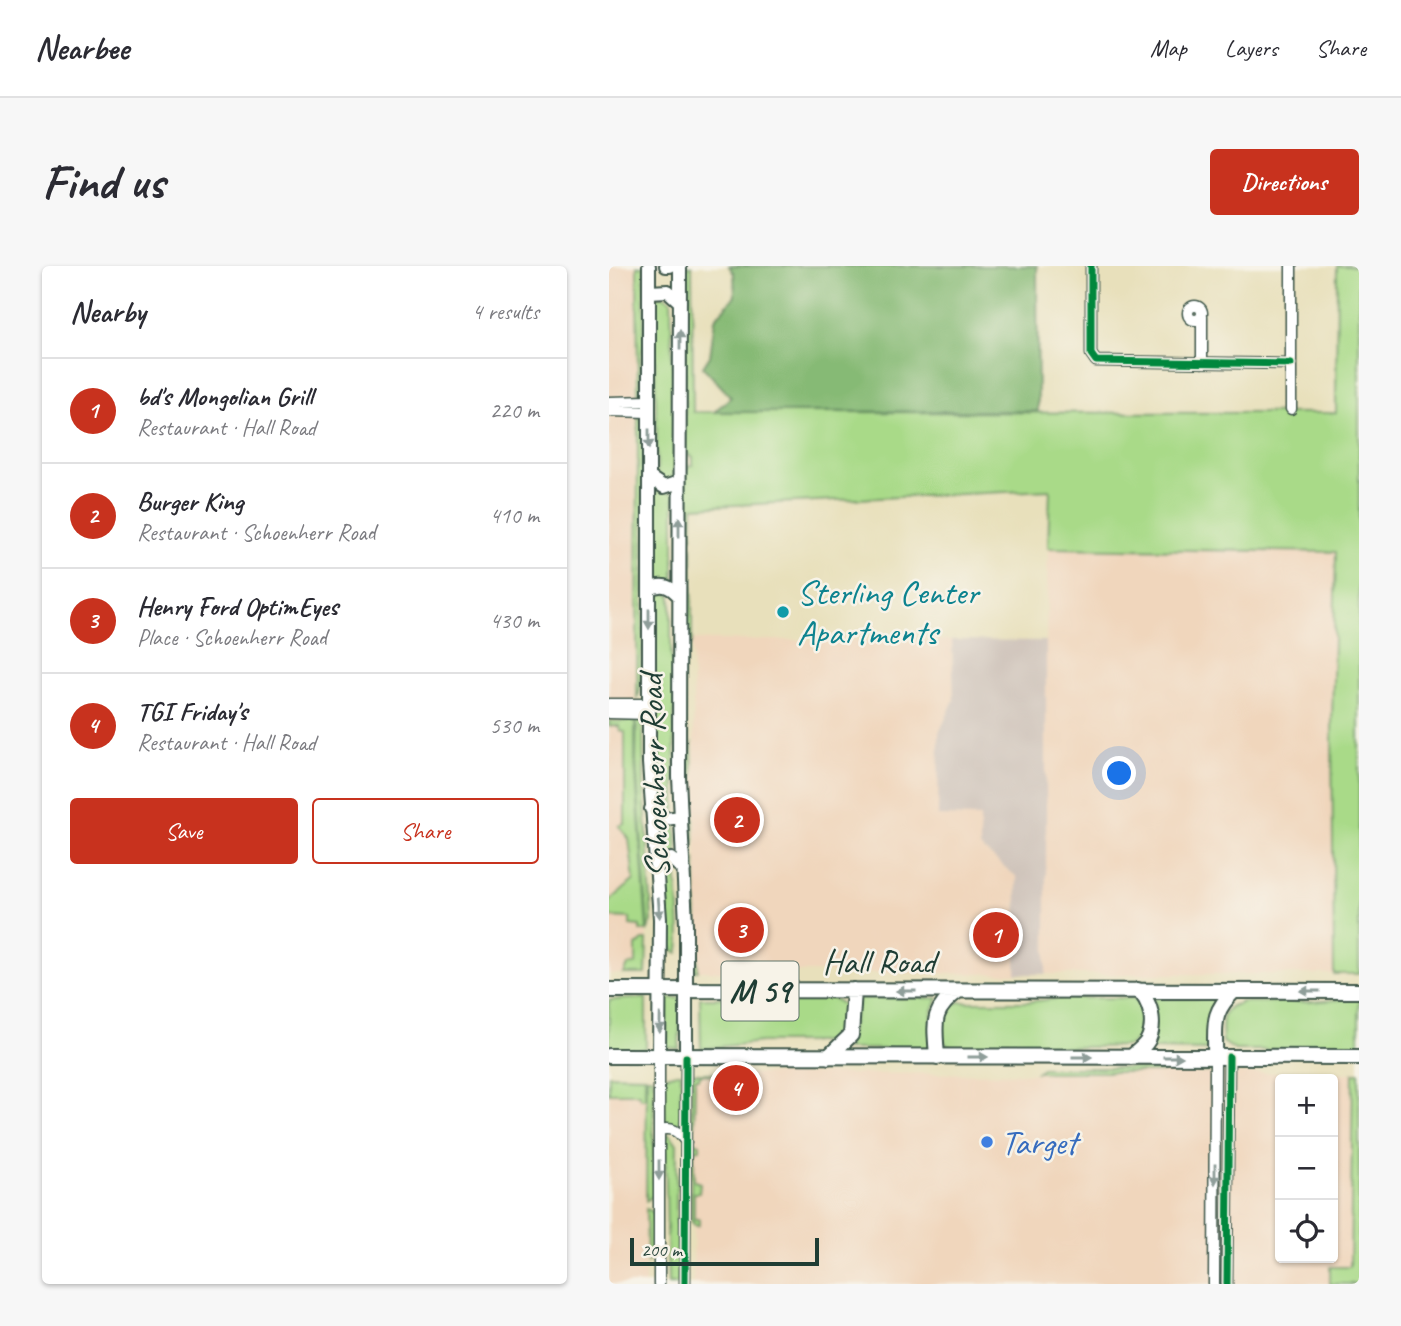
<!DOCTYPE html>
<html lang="en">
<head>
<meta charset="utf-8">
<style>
  body { margin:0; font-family:Caveat,sans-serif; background:#f7f7f7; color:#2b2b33 }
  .controls { position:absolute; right:21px; bottom:21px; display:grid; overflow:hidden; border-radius:7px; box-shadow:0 2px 5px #0004 }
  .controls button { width:63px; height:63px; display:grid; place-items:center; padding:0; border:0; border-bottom:2px solid #e1e1e2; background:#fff; color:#2b2b33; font:35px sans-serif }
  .scale { position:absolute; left:21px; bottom:18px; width:189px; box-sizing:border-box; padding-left:7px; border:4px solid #1f3d34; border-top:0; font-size:19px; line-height:24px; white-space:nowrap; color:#1f3d34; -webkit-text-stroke:5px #f7f3e8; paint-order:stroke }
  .you { position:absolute; left:511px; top:508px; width:24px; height:24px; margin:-18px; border:5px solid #fff; border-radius:50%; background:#1a73e8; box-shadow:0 0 0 10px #1a73e833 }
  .badge { display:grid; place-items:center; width:46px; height:46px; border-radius:50%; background:#c8321e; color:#fff; font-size:23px; font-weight:700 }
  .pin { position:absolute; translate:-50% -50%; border:4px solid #fff; box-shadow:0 2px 7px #0006 }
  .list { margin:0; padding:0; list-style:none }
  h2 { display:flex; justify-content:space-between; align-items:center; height:91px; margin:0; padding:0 28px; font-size:30px }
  h2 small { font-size:23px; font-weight:400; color:#7c7c81 }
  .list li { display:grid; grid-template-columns:46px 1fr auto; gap:21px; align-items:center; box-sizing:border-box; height:105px; padding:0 28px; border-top:2px solid #e1e1e2 }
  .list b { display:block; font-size:26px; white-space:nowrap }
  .list p { margin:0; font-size:23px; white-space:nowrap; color:#7c7c81 }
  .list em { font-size:23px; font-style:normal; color:#7c7c81 }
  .actions { display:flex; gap:14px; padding:21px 28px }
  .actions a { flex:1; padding:16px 0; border:2px solid #c8321e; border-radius:7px; text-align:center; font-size:24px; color:#c8321e }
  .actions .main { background:#c8321e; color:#fff }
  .icon { flex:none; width:38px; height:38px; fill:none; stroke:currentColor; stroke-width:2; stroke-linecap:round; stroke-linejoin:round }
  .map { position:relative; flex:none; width:750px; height:1018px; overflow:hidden; border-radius:7px }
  header { display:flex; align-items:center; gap:42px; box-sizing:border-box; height:98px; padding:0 35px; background:#fff; border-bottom:2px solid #e1e1e2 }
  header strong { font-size:33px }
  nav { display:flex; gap:38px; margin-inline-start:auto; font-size:24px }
  .intro { display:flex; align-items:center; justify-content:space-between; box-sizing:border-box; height:168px; padding:0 42px }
  h1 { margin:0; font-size:49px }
  .button { padding:18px 32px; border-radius:7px; background:#c8321e; color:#fff; font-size:24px; font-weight:700 }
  main { display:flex; gap:42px; padding:0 42px }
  aside { flex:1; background:#fff; border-radius:7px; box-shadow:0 2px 5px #0004 }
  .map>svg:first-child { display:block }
  .built { fill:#f0d6bc; fill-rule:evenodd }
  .industrial { fill:#cec2b9 }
  .green { fill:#a9da88; stroke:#648c5e; stroke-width:2 }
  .forest { fill:#86ba74; stroke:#527c54; stroke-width:2 }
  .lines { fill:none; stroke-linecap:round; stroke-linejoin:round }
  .minor-casing { stroke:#3d5548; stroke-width:13 }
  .major-casing { stroke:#3d5548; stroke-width:16 }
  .highway-casing { stroke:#3d5548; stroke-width:18 }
  .minor { stroke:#fff; stroke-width:10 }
  .major { stroke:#fff; stroke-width:12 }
  .highway { stroke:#fff; stroke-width:14 }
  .cycleway-casing { stroke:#f7f3e8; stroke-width:11 }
  .cycleway { stroke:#00873e; stroke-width:7 }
  .oneway { fill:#8f9e9a }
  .culture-dot { fill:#0f9aa8; stroke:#f7f3e8; stroke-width:2.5 }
  .shop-dot { fill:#3f7fe0; stroke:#f7f3e8; stroke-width:2.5 }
  .labels { text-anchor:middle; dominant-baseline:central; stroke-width:5; stroke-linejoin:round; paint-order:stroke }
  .shield { fill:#f7f3e8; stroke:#60746a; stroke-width:2 }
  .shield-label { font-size:33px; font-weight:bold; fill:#1f3d34 }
  .culture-label { font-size:35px; fill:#0d838f; stroke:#f7f3e8; text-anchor:start }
  .street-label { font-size:35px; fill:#1f3d34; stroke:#f7f3e8 }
  .shop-label { font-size:35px; fill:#366cbe; stroke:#f7f3e8; text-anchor:start }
</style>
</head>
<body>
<header>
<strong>Nearbee</strong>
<nav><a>Map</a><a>Layers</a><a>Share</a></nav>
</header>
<div class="intro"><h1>Find us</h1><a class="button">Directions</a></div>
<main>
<aside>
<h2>Nearby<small>4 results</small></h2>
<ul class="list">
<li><span class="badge">1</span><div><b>bd's Mongolian Grill</b><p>Restaurant · Hall Road</p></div><em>220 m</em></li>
<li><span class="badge">2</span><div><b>Burger King</b><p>Restaurant · Schoenherr Road</p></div><em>410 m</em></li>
<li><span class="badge">3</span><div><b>Henry Ford OptimEyes</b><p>Place · Schoenherr Road</p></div><em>430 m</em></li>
<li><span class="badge">4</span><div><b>TGI Friday's</b><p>Restaurant · Hall Road</p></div><em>530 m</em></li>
</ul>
<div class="actions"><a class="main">Save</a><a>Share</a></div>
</aside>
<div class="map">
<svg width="750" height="1018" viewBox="0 0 750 1018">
  <rect width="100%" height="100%" fill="#f7f3e8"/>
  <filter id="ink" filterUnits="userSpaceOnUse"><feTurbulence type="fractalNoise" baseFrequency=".0143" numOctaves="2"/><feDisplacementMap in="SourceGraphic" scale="14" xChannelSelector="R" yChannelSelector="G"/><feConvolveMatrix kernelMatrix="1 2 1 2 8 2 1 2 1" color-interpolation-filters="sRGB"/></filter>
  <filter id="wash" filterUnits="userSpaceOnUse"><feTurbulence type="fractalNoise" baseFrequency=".00686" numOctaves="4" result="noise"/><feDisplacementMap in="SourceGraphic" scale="28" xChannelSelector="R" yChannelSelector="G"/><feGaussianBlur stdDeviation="1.57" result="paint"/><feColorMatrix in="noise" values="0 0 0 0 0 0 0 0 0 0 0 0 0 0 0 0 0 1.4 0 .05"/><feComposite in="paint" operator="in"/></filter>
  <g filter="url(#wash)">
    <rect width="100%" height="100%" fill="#e8e0bb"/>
    <path class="built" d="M0,0h27l-1,495 12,155 -1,58h-37z
      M439,282l288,4 -3,173 1,249h-288v-333z
      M83,374h260l2,60 -15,33v83h41v31l37,30 -1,97 -317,-3z
      M744,807l-3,194 -20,17h-637l2,-210zM671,813h53v179h-53z
      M0,809l36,1v208h-36z"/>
    <path class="industrial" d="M343,374l94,1v333h-30l1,-97 -37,-30v-30l-42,-1 1,-83 15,-33z"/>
    <path class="green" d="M28,0h7v78l-3,14v32l-3,5z
      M76,0h7l1,146 643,1 1,-147h22v708h-25l-2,-252 4,-170 -288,-4 2,-58 -357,17 -1,27v3l-2,-1 -5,-7v-57l3,-6 5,-1v-8l-6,-3 -2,-4z
      M53,29l9,5 1,61 3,16 -1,100 -6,5 -10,-5 -1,-3c0,-57 -3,-114 -3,-171l3,-6z
      M29,149l6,7 -1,224c-3,15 1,41 -6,52z
      M46,224l19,3v89l-20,-3z
      M83,282v95l-1,2 -6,-6c0,-15 1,-82 7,-91z
      M51,323l11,6v59l3,23 1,132 -8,6 -8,-8 -2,-60 -3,-16v-134z
      M28,452l5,4 1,6 1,57 8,137 -4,8 -12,-169z
      M0,455h26v40l12,170h-7v-5l-10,-1v-7l-21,-1v-15l25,-22 -5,-41 -10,-13 6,-2v-92l-5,-1 -1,-5h-10z
      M83,478l2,101 -6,-7 -1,-9 1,-79z
      M49,556l18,2 1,32 -16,-2z
      M86,592l3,113h-4l-2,-7 3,-42 -2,-57z
      M57,597l10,6c1,16 7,76 2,84l-5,-3 -4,-7 -2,-55 -5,-20z
      M34,674h4l-1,34h-22l4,-9 8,-1v-18z
      M37,732v51h-37v-49z
      M58,732h14l-2,51 -14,-2z
      M91,732h131c19,7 15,14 14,33l-7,8 -7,3h-70l-60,7z
      M250,732h79l-6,15 -2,36h-84z
      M453,732h72l10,9 -2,30 -13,9 -159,4 -15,-1 -10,-5c-5,-20 -4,-34 14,-42h68z
      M544,732h66l-8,13 -2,39 -60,-1 6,-44z
      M750,732v52h-124l-12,-8c-1,-16 -4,-37 17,-38v-2h70z
      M433,802h163l4,4h-172z
      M68,807h4l-1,53 -15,-4v-46z
      M84,807h22v2l-14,-1 -2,4h-4l-1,64 6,2v5l-6,1v31l6,2 -1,10h-5v26h5v6l-3,1 -5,-5v-143z
      M744,807h6v211h-29v-17h20z
      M0,809l36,1v22h-5l-1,-5h-30z
      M38,811h5l2,7 -1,112 -7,5z
      M61,868l7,10 -1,72 4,34 -1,34h-11l-3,-144 1,-5z
      M37,943l6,2 1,4v42l-6,5z"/>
    <path class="forest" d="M120,0h308l1,145 -324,1 17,-15 -28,-30 7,-11 5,-37 20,-23 -1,-22z"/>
  </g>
  <g filter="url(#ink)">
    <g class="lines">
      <g class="minor-casing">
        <path id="minor" d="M482,0v88l5,7 195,3
          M579 47a7 7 0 1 1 14 0a7 7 0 1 1-14 0Z
          M593,50v47
          M0,136l40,-1
          M682,143v-143
          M0,145l40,1
          M0,438h40
          M0,447l39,1
          M50,791v227
          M50,864c14,-3 19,1 27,12
          M76,1018l1,-227
          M605,1018l1,-227
          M618,1018l2,-227"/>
      </g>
      <g class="major-casing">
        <path id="major" d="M40,0v497l11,156 -1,138
          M57,0h4
          M71,0l-1,511 7,147v133
          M40,26l19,-1 12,11
          M40,211l15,10 15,-5
          M40,323c13,-6 20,-4 30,7
          M42,543l14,10 16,-2
          M46,597l16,-4 13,11"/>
      </g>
      <g class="highway-casing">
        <path id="highway" d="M0,724l750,1
          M0,790l750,1
          M219,791l23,-22 3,-45
          M328,791c-2,-33 -7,-46 21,-66
          M522,791c6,-5 14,-11 17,-17 8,-16 3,-39 -10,-50
          M606,791c1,-31 -5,-43 19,-66"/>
      </g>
      <use href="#minor" class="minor"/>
      <use href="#major" class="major"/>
      <use href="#highway" class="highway"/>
      <g class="cycleway-casing">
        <path id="cycleway" d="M482,0v88l5,7 195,3
          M76,1018l1,-227
          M618,1018l2,-227"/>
      </g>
      <use href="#cycleway" class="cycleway"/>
    </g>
    <defs><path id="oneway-solid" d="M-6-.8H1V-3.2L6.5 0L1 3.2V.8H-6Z" transform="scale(1.75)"/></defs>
    <g class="oneway">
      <use href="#oneway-solid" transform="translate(71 74) rotate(-90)"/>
      <use href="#oneway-solid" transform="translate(40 173) rotate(90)"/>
      <use href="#oneway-solid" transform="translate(70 261) rotate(-90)"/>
      <use href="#oneway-solid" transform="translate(40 353) rotate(90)"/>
      <use href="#oneway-solid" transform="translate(50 642) rotate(86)"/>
      <use href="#oneway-solid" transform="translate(297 725) rotate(180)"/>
      <use href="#oneway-solid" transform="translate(701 725) rotate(-180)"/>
      <use href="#oneway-solid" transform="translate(51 757) rotate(91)"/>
      <use href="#oneway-solid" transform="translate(369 791)"/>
      <use href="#oneway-solid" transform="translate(473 791)"/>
      <use href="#oneway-solid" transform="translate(564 791)"/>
      <use href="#oneway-solid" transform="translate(50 904) rotate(90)"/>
      <use href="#oneway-solid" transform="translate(606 908) rotate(90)"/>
    </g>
  </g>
  <circle class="culture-dot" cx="174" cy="346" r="7"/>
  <circle class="shop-dot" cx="378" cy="876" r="7"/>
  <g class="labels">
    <rect class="shield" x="112.5" y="695.5" width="77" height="59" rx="5"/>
    <g class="shield-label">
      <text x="151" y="725">M 59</text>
    </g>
    <g class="culture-label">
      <text x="188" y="326">Sterling Center<tspan x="188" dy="40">Apartments</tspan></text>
    </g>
    <g class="street-label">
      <text transform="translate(45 510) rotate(-92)">Schoenherr Road</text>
      <text x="270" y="695">Hall Road</text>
    </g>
    <g class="shop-label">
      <text x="392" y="876">Target</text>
    </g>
  </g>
</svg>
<div class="controls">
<button>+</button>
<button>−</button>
<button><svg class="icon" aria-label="locate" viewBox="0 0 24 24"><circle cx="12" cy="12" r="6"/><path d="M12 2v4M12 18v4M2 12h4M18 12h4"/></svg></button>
</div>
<div class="scale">200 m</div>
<div class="you"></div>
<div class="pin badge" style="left:387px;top:669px">1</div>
<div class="pin badge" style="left:128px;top:554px">2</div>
<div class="pin badge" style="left:132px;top:664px">3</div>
<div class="pin badge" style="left:127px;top:822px">4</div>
</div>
</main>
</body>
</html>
